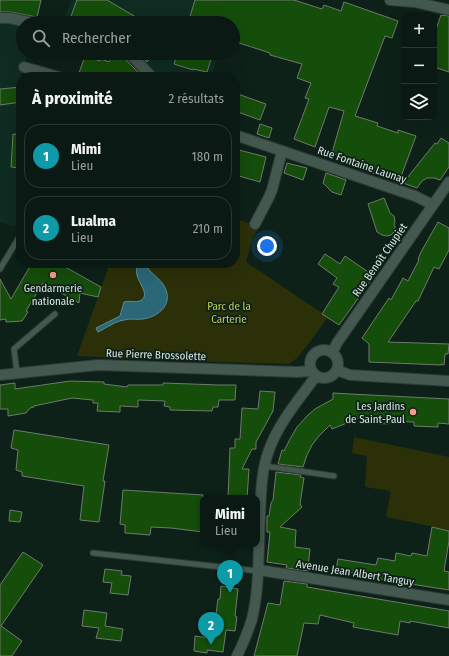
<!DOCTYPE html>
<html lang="fr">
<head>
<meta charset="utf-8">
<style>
  body { margin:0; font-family:"Fira Sans Condensed",sans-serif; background:#13221c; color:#f1f3f6 }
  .controls { position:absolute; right:12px; top:12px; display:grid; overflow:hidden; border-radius:8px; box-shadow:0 4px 16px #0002 }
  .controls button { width:36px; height:36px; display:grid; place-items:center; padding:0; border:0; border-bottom:1px solid #2a3833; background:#0a1913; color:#f1f3f6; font:20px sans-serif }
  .you { position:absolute; left:267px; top:246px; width:14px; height:14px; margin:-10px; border:3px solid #fff; border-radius:50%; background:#1a73e8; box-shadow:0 0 0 6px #1a73e833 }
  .badge { display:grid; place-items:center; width:26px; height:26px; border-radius:50%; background:#b45309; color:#fff; font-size:13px; font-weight:700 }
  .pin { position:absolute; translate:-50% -33px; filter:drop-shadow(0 1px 2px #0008) }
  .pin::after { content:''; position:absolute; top:21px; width:14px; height:12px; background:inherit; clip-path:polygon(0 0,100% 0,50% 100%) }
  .popup { position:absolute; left:200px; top:495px; width:60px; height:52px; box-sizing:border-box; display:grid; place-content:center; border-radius:8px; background:#0a1913; filter:drop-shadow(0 1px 3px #0005); font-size:13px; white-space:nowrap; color:#99a0a0 }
  .popup b { font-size:15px; color:#f1f3f6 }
  .popup::after { content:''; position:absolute; left:50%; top:100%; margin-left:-8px; border:8px solid transparent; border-top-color:#0a1913 }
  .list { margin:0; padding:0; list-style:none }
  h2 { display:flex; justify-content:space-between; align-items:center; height:52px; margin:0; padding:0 16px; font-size:17px }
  h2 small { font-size:13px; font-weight:400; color:#99a0a0 }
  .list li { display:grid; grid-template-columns:26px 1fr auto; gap:12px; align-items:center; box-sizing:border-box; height:64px; margin:0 8px 8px; padding:0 8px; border:1px solid #2a3833; border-radius:16px }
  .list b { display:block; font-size:15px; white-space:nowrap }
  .list p { margin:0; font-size:13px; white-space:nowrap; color:#99a0a0 }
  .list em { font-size:13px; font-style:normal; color:#99a0a0 }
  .icon { flex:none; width:22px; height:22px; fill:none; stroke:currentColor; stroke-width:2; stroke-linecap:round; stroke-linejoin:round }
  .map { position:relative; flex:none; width:449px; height:656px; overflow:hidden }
  .search { position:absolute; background:#0a1913; box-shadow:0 4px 16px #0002; left:16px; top:16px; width:224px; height:44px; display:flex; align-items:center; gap:10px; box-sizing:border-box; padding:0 14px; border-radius:22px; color:#99a0a0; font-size:15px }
  .panel { position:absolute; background:#0a1913; box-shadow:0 4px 16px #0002; left:16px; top:72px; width:224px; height:196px; border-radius:16px }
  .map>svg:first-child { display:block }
  .built { fill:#0f2c22 }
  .green { fill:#2b3009 }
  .water { fill:#2a6777; stroke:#5e8c96 }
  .building { fill:#154d0b; stroke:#6d7b6b }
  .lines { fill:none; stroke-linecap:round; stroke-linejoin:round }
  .lane-casing { stroke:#303a35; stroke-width:7 }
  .street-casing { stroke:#303a35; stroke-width:12 }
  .lane { stroke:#43584f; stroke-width:5 }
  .street { stroke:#43584f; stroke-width:10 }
  .poi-dot { fill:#f39f84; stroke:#0d2119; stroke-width:1.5 }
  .labels { text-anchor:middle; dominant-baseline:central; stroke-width:3.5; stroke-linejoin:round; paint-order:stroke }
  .street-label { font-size:11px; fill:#d8e4df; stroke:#0d2119 }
  .poi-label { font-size:11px; fill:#d8e4df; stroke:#0d2119 }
  .park-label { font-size:11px; fill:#becd59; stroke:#0d2119 }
</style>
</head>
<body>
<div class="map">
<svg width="449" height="656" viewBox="0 0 449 656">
  <rect width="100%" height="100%" fill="#0d2119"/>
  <path class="built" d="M71,0h148l10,23h-166z
    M0,21l23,3v29h5l-7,23 6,1h-6v139l-7,11 -14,-5z
    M134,53h85l-8,24h-55z"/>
  <path class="green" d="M235,219l25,7 -7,11 -7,25 82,55 -19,26 -12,15 -8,6 -99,-3 -113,-5 33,-93h125z
    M354,437l95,20v73l-63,-13 5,-26 -26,-4 2,-31 -15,-3z"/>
  <path class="water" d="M140,263h5c4,11 17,15 21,27 6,16 -9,27 -23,29 -6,1 -13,-1 -19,1 -8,1 -18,8 -26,12l-2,-4 24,-12 4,-14c5,-2 11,1 16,-1 15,-8 -13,-25 0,-38z"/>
  <path class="building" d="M0,0h41l-4,17 -27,-5h-10z
    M77,0h30l39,23h-66l-10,-4z
    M195,0h99l28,9 2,-4 17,6 3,-9 54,19 -6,17 -7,-2 -30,80 23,7 -1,3 21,7v-3l18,6 -17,46 -49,-17 2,-5 -20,-7 12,-42 -15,-4 -14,40 -21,-8 15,-40 -4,-1 6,-15 -14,-5 5,-14 -32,-9v-2l-37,-12v-18h-45z
    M441,15l8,1v56l-15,-5v-32z
    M112,53h11l1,5 16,16 -1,3h-48l-12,-4 6,-17 15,5 1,-2 8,3z
    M138,53h18l-9,9z
    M178,53h35l-6,19 -14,-3v1l-19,-6z
    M21,87v15l-21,3v-16z
    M235,93l31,11 -6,16 -25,-9z
    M260,124l12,4 -3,10 -12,-4z
    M13,134l8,1v33l-10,-1z
    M441,138l8,5v24l-9,13 -6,-2h-7l-5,3 -5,7 -14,-5 32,-40 2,1z
    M235,149l31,8 -6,25 -25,-7z
    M287,163l20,5 -4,12 -19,-7z
    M326,173l20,7 -5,15 -9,-3 -9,-9z
    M384,198l6,15 4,3 1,6 -1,2 1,3 -1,5 -3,3 -4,1 -5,-1 -5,-3 -9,-28z
    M438,222l11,6v22l-10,19 -5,-2 -16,34h-2l-28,41 61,2 -1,10h-3l-1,11 -3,-1v1l-72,-3v-18l-7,-6 27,-40 2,2 12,-22 5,3 11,-21 -1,-1 3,-7z
    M325,254l15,10 5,-8 29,20 -35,49 -17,-11 17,-27 -6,-3 4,-6 -19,-14z
    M32,263h26l43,24 -3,10 -18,-4 -1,10 -36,-20 -17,28 2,1 -6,9 -16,1v-3l-6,1v-41l11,20z
    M70,381l34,1v2l23,3 1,-2h35v-2l56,2h17l-1,15h-16l-1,7h-5l-1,4 -42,-1v-3l-6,-1 1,-5 -27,-1v7l-18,-1v6l-23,-1 1,-8h-5v-3l-21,-2 -38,8v1l-4,1 -4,5 -18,3v-7h-8v-24l15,-2v6z
    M260,391l15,1 -2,19 -17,31v7h-4l-10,20h7l-2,29h-19l2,-50h5v-9h5l2,-31 16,1z
    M333,393l17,1 99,5v25l-11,-1v4l-24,-1v-4l-25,-1v3l-25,-1v-7l-32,13 -2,-4 -11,11 -7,9 -5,10 -4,12 -25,-3 4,-14 2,1 6,-12 7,-12 11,-12 7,-6 18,-10z
    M14,430l95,15 -6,36h2l-6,41 -19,-2 4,-34 -62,-10v-4l-6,-2 2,-20 -7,-2z
    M276,472l25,3 -1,2 4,1 -4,26 2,3 -22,20 16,3 -1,17 15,2 -2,18h1v4l-23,-3 1,-3 -20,-3 3,-30h-3v-16h2l2,-13 2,-3z
    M123,490l80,5v37l-32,-4 -20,-1 -1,8 -25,-2v-8l-5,-1z
    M10,510l12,2 -2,10 -11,-1z
    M432,527l17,4v10l-5,30 5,1v18l-70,-11 1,-2 -44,-7 2,-11 38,6 2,-7 17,3 1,-8 15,3 1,-3 15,3z
    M23,552l20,13 -42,61 21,15 -10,15h-12v-71z
    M105,569l17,2 -1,4 10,1 -3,19 -18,-2 2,-10 -9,-1z
    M284,581l23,3v3l142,24v17l-39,-7v2l-10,-2 -2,14 -45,-8 1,-4 -34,-8 -2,9 -14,-1 -7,33h-43l14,-53 12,2z
    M221,586l17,3 -3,27 2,1 -2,14 -9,-1 -3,22 -16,-2v3l-13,-2 1,-15 14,2 1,-8h2l2,-17 2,1 2,-15h2z
    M84,610l23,3 -2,13 18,3 -2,12 -25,-3 3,-10 -17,-2z"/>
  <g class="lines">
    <g class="lane-casing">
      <path id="lane" d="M0,269l21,-35
        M17,373l-3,-24 41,-35
        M265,466l69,10
        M93,553l165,18"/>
    </g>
    <g class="street-casing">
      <path id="street" d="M390,0l24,2 35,8
        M0,18h9l25,5
        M129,53l23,24
        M24,67l35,10
        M235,135l180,61 18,9
        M255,224l14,-27 3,-7 10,-39
        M310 364a14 14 0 1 1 28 0a14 14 0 1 1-28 0Z
        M332,353l5,-10 112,-161
        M337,370l13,5 99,6
        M0,375l98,-10 199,7 14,-1
        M258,571h7l184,29
        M237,656c6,-12 11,-24 15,-37 8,-33 6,-69 8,-103 1,-22 1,-45 9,-66 9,-26 30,-51 47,-74"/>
    </g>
    <use href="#lane" class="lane"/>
    <use href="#street" class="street"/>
  </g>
  <g class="poi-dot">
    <circle cx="53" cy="275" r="4"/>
    <circle cx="413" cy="412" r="4"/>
  </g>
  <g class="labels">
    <g class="street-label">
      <text transform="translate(362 165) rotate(19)">Rue Fontaine Launay</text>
      <text transform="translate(380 260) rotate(-55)">Rue Benoît Chupiet</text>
      <text transform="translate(156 355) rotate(2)">Rue Pierre Brossolette</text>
      <text transform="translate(355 573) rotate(9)">Avenue Jean Albert Tanguy</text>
    </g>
    <g class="poi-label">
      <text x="53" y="288">Gendarmerie<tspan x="53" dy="13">nationale</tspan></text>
      <text x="405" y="406" text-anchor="end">Les Jardins<tspan x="405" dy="13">de Saint-Paul</tspan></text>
    </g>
    <g class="park-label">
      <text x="229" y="306">Parc de la<tspan x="229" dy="13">Carterie</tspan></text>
    </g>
  </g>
</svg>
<div class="controls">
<button>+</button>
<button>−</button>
<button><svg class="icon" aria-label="layers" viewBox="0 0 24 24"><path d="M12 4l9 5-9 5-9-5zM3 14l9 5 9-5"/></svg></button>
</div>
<div class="you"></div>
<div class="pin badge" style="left:230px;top:593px;background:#0f9aa8">1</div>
<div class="popup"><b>Mimi</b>Lieu</div>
<div class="pin badge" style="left:211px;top:645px;background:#0f9aa8">2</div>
<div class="search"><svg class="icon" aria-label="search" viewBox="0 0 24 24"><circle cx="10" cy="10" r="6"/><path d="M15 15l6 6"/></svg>Rechercher</div>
<section class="panel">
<h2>À proximité<small>2 résultats</small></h2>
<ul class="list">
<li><span class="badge" style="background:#0f9aa8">1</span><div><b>Mimi</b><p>Lieu</p></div><em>180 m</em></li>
<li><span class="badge" style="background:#0f9aa8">2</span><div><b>Lualma</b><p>Lieu</p></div><em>210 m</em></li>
</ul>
</section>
</div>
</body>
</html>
